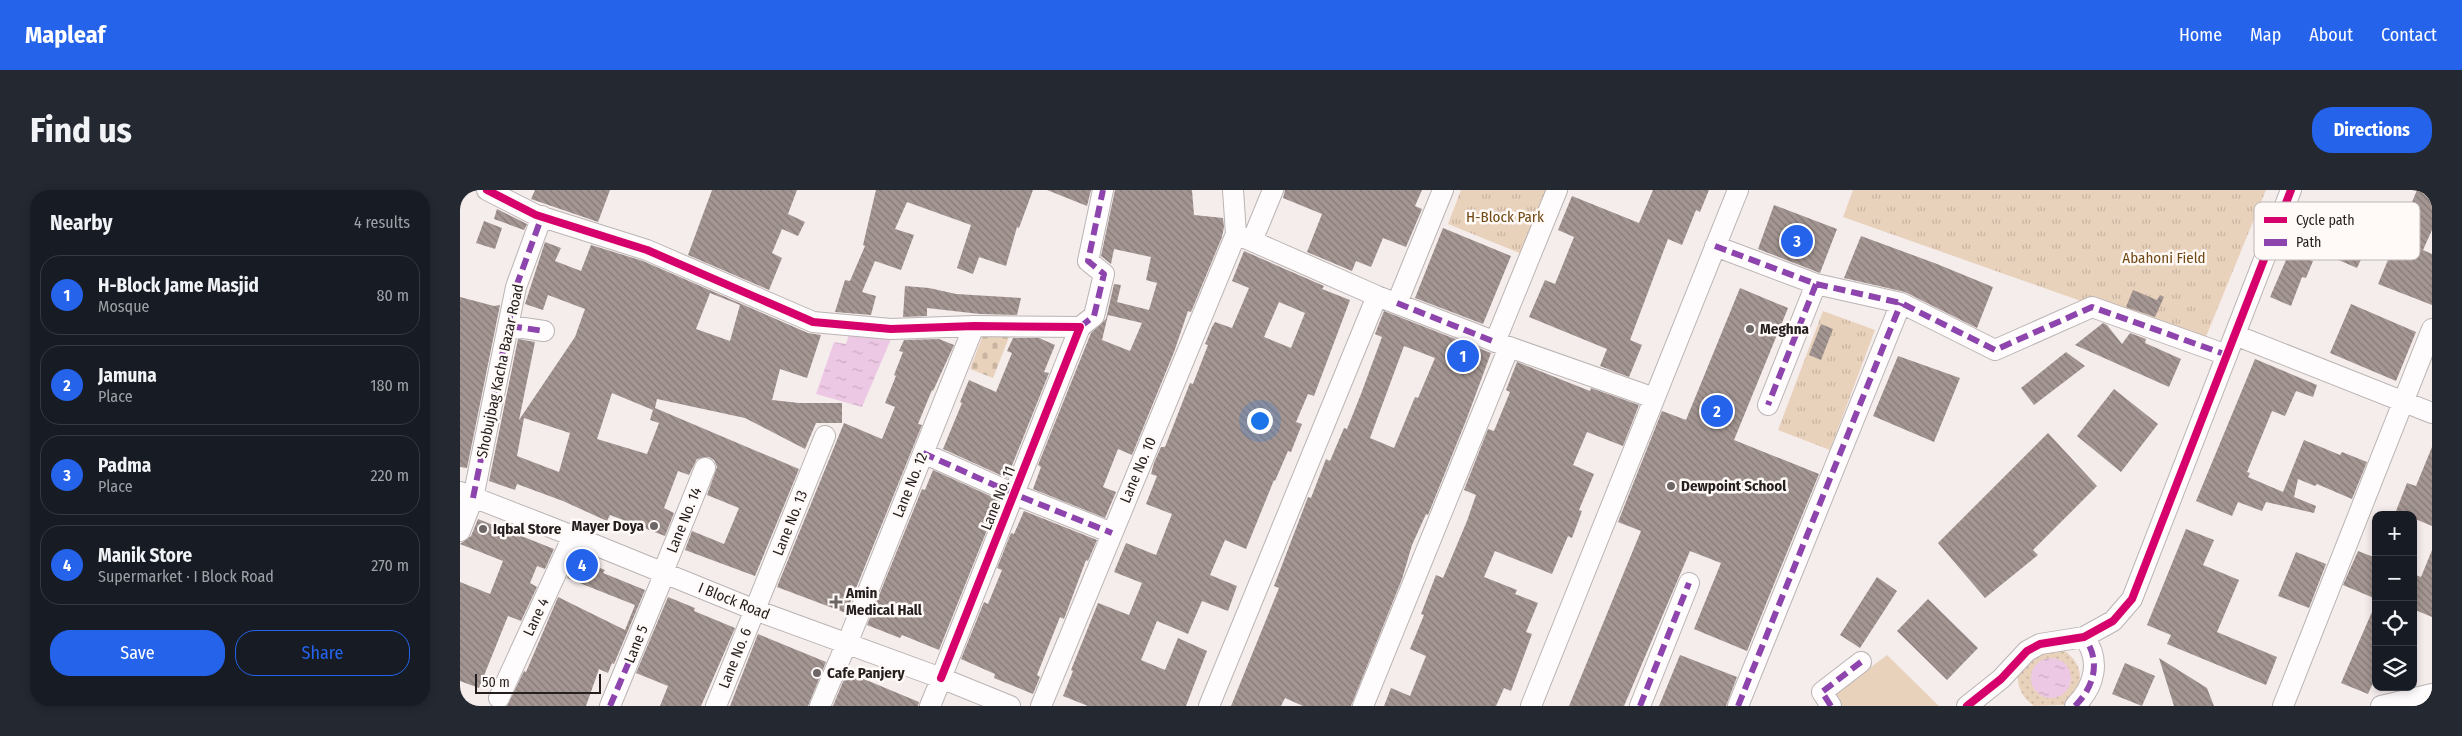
<!DOCTYPE html>
<html lang="en">
<head>
<meta charset="utf-8">
<style>
  body { margin:0; font-family:"Fira Sans Condensed",sans-serif; background:#242831; color:#f1f3f6 }
  .controls { position:absolute; right:15px; bottom:15px; display:grid; overflow:hidden; border-radius:10px; box-shadow:0 2px 8px #0003 }
  .controls button { width:45px; height:45px; display:grid; place-items:center; padding:0; border:0; border-bottom:1px solid #363941; background:#171b24; color:#f1f3f6; font:25px sans-serif }
  .scale { position:absolute; left:15px; bottom:12px; width:126px; box-sizing:border-box; padding-left:5px; border:2px solid #241e1e; border-top:0; font-size:14px; line-height:18px; white-space:nowrap; color:#241e1e; -webkit-text-stroke:4px #fff9f8; paint-order:stroke }
  .you { position:absolute; left:799px; top:230px; width:18px; height:18px; margin:-12px; border:4px solid #fff; border-radius:50%; background:#1a73e8; box-shadow:0 0 0 8px #1a73e833 }
  .badge { display:grid; place-items:center; width:32px; height:32px; border-radius:50%; background:#2563eb; color:#fff; font-size:16px; font-weight:700 }
  .pin { position:absolute; translate:-50% -50%; border:2px solid #fff; box-shadow:0 1px 5px #0006 }
  .list { margin:0; padding:0; list-style:none }
  h2 { display:flex; justify-content:space-between; align-items:center; height:65px; margin:0; padding:0 20px; font-size:21px }
  h2 small { font-size:16px; font-weight:400; color:#9ea1a6 }
  .list li { display:grid; grid-template-columns:32px 1fr auto; gap:15px; align-items:center; box-sizing:border-box; height:80px; margin:0 10px 10px; padding:0 10px; border:1px solid #363941; border-radius:20px }
  .list b { display:block; font-size:19px; white-space:nowrap }
  .list p { margin:0; font-size:16px; white-space:nowrap; color:#9ea1a6 }
  .list em { font-size:16px; font-style:normal; color:#9ea1a6 }
  .actions { display:flex; gap:10px; padding:15px 20px }
  .actions a { flex:1; padding:11px 0; border:1px solid #2563eb; border-radius:20px; text-align:center; font-size:18px; color:#2563eb }
  .actions .main { background:#2563eb; color:#fff }
  .icon { flex:none; width:28px; height:28px; fill:none; stroke:currentColor; stroke-width:2; stroke-linecap:round; stroke-linejoin:round }
  .map { position:relative; flex:none; width:1972px; height:516px; overflow:hidden; border-radius:20px }
  header { display:flex; align-items:center; gap:30px; box-sizing:border-box; height:70px; padding:0 25px; background:#2563eb; color:#fff }
  header strong { font-size:24px }
  nav { display:flex; gap:28px; margin-inline-start:auto; font-size:18px }
  .intro { display:flex; align-items:center; justify-content:space-between; box-sizing:border-box; height:120px; padding:0 30px }
  h1 { margin:0; font-size:35px }
  .button { padding:12px 22px; border-radius:20px; background:#2563eb; color:#fff; font-size:18px; font-weight:700 }
  main { display:flex; gap:30px; padding:0 30px }
  aside { flex:1; background:#171b24; border-radius:20px; box-shadow:0 2px 8px #0003 }
  .map>svg:first-child { display:block }
  .grass { fill:url(#grass-dots) }
  .cemetery { fill:url(#cemetery-stones) }
  .park { fill:url(#park-tufts) }
  .garden { fill:#e9d2bc }
  .water { fill:url(#water-ripples) }
  .building { fill:url(#building-back-hatch); fill-rule:evenodd }
  .lines { fill:none; stroke-linecap:round; stroke-linejoin:round }
  .minor-casing { stroke:#bbb4b4; stroke-width:22 }
  .minor { stroke:#fefcfc; stroke-width:20 }
  .quiet { stroke:#8e44ad; stroke-width:6; stroke-dasharray:12 6; stroke-linecap:butt }
  .cycleway-casing { stroke:#fff9f8; stroke-width:11 }
  .cycleway { stroke:#d6006c; stroke-width:8 }
  .poi-dot { fill:#6d6666; stroke:#fff9f8; stroke-width:2 }
  .labels { text-anchor:middle; dominant-baseline:central; stroke-width:5; stroke-linejoin:round; paint-order:stroke }
  .park-label { font-size:15px; fill:#704913; stroke:#fff9f8 }
  .poi-label { font-size:15px; font-weight:bold; fill:#241e1e; stroke:#fff9f8; text-anchor:start }
  .street-label { font-size:15px; fill:#241e1e; stroke:#fff9f8 }
  .key { fill:#fff9f8; stroke:#bdb7b7; stroke-width:1 }
  .key-label { font-size:14px; fill:#241e1e }
</style>
</head>
<body>
<header>
<strong>Mapleaf</strong>
<nav><a>Home</a><a>Map</a><a>About</a><a>Contact</a></nav>
</header>
<div class="intro"><h1>Find us</h1><a class="button">Directions</a></div>
<main>
<aside>
<h2>Nearby<small>4 results</small></h2>
<ul class="list">
<li><span class="badge">1</span><div><b>H-Block Jame Masjid</b><p>Mosque</p></div><em>80 m</em></li>
<li><span class="badge">2</span><div><b>Jamuna</b><p>Place</p></div><em>180 m</em></li>
<li><span class="badge">3</span><div><b>Padma</b><p>Place</p></div><em>220 m</em></li>
<li><span class="badge">4</span><div><b>Manik Store</b><p>Supermarket · I Block Road</p></div><em>270 m</em></li>
</ul>
<div class="actions"><a class="main">Save</a><a>Share</a></div>
</aside>
<div class="map">
<svg width="1972" height="516" viewBox="0 0 1972 516">
  <defs>
    <pattern id="grass-dots" width="8" height="8" patternUnits="userSpaceOnUse" patternTransform="scale(1.25)"><rect width="8" height="8" fill="#e9d2bc"/><path d="M2 2h.1M6 6h.1" fill="none" stroke="#c8b4a1" stroke-width="1.8" stroke-linecap="round"/></pattern>
    <pattern id="cemetery-stones" width="16" height="16" patternUnits="userSpaceOnUse" patternTransform="scale(1.25)"><rect width="16" height="16" fill="#e9d2bc"/><path d="M2 7V4a2 2 0 0 1 4 0v3zM10 15v-3a2 2 0 0 1 4 0v3z" fill="#c8b4a1"/></pattern>
    <pattern id="park-tufts" width="24" height="20" patternUnits="userSpaceOnUse" patternTransform="scale(1.25)"><rect width="24" height="20" fill="#e9d2bc"/><path d="M3 7l-1-3M5 7V3M7 7l1-3M15 17l-1-3M17 17v-4M19 17l1-3" fill="none" stroke="#c8b4a1"/></pattern>
    <pattern id="water-ripples" width="26" height="14" patternUnits="userSpaceOnUse" patternTransform="scale(1.25)"><rect width="26" height="14" fill="#edc8e4"/><path d="M2 4q2-2 4 0t4 0M15 11q2-2 4 0t4 0" fill="none" stroke="#cbabc3"/></pattern>
    <pattern id="building-back-hatch" width="6" height="6" patternUnits="userSpaceOnUse" patternTransform="scale(1.25)"><rect width="6" height="6" fill="#a49692"/><path d="M-1 5l2 2M0 0l6 6M5-1l2 2" fill="none" stroke="#857a77"/></pattern>
  </defs>
  <rect width="100%" height="100%" fill="#f5ecec"/>
  <path class="grass" d="M1598,457c27,14 29,39 6,58l-30,1c-16,-12 -20,-26 -12,-45z"/>
  <path class="cemetery" d="M524,142h27l-18,46 -23,-9z"/>
  <path class="park" d="M1001,0h86l-25,64 -74,-30z
    M1393,0h413l-63,154 -360,-127z
    M1363,121l52,19 -45,120 -52,-20z"/>
  <path class="garden" d="M1427,465l52,51h-98l-7,-11z"/>
  <path class="water" d="M389,145l42,4 -29,68 -46,-13 18,-52 12,2z
    M1571 488a20 20 0 1 1 40 0a20 20 0 1 1-40 0Z"/>
  <path class="building" d="M75,0h75l-12,32 -67,-23z
    M252,0h85l-9,24 17,8 -7,14 -16,-7 -10,24 10,5 -13,32 -81,-35z
    M416,0h157l-14,38 -2,-1 -11,39 -27,-9 -6,17 -16,-6 14,-43 -64,-23 -12,27 19,6 -13,35 -26,-9 -13,31 14,4 -5,19 -36,-3 10,-32 5,1 15,-35 -2,-1z
    M587,0h44l-4,16z
    M655,0h77l2,25 29,3 1,9 -2,10 -31,75 -3,-1 -14,41 -42,103 -14,-6 -15,38 13,5 -11,26 -72,-29 8,-22 -3,-2 53,-132 15,-14 8,-35 7,1 -4,17 32,8 8,-27 -11,-3 5,-23 -37,-8 -3,15 -10,-8zM648,125l34,8 -12,28 -28,-11z
    M825,0h137l-7,16 7,3 -16,38 -23,-9 -12,29 -15,-6 -4,10 -45,-19 15,-38 -39,-16z
    M1193,0h56l-9,22 -4,-2 -14,35 -14,-6 -38,101 12,5 -13,32 -29,-11 7,-17 -78,-32 16,-37 10,4 19,-47 -16,-7 14,-34 67,27z
    M1957,0h15v40l-9,20 9,4v51l-54,-21z
    M1314,15l63,24 -17,44 -62,-24z
    M37,19l30,15 -3,6 -30,-11z
    M24,31l18,7 -7,21 -19,-6z
    M983,38l68,28 -28,68 -68,-26z
    M1401,46l76,28 56,23 -16,41 -72,-36 -61,-14z
    M1881,51l24,10 -8,17 -23,-10z
    M85,52l16,6 -6,13 26,10 10,-26 52,16 165,72 13,2 -14,43 -27,-9 -8,31 27,3h43v20h-26l-11,26 -60,-31 -88,-19 -2,9 144,61 -44,107 -70,-26 7,-19 32,13 15,-36 -32,-13 10,-28 -3,-7 -5,-3 -12,2 -8,16 -11,-4 -14,37 10,5 -9,23 -55,-21 -3,6 -44,-20 -46,-17 -2,6 -26,-9 29,-142 17,3 -16,78 56,-83 10,-28 -37,-14 -5,15 -18,-6zM250,103l30,12 -10,36 -34,-12zM152,203l41,17 -3,10 9,3 -12,31 -50,-15zM64,228l46,15 -11,39 -42,-16z
    M784,61l80,35 -2,3 28,11 -36,96 -6,-2 -12,28 6,2 -11,28 -3,-1 -13,30 -1,-1 -28,69 -21,-9 -15,35 27,11 -9,25 -26,-10 -14,33 -31,-13 -16,39 24,10 13,-32 29,13 -21,55h-98l-25,-10 10,-25 -2,-1 27,-67 31,12 13,-32 -28,-11 12,-29 30,12 16,-41 -26,-10 11,-28 -6,-2 3,-11 7,-16h4l25,-64 3,1 15,-39 -3,-1 7,-17 3,-5 17,6 17,-40 -17,-7zM819,112l26,11 -14,35 -27,-11z
    M1830,61l23,10 -7,17 -4,-1 -11,29 -21,-9z
    M445,96l24,2 27,6 65,4 -4,17 -37,-1 -53,-6v8l-24,1z
    M1280,98l48,20 -54,132 85,34 -45,110 -27,67 -53,-22 27,-66 -31,-12 -66,155h-55l72,-175 -23,-9 44,-111 24,9z
    M1673,100l24,10 3,-5 4,2 -9,20 -29,-10z
    M0,107l34,9 6,-1 -33,163 -7,-1z
    M1891,114l65,28 -20,49 -66,-28z
    M924,121l107,42 -24,65 -39,97 -2,-1 -14,31 -10,34 -51,127h-48l-18,-8 -4,8h-50l48,-118 -5,-2 34,-89 3,1 15,-39 4,2 14,-33 3,1 14,-35 21,-57 -7,-3zM944,156l31,12 -17,40 -3,-1 -21,51 -24,-10z
    M1643,133l4,2 15,19 8,-11 16,6 -1,4 36,16 -12,28 -94,-42z
    M1361,134l12,5 -12,31 -12,-5z
    M553,148h26l16,7 -11,27 5,1 -42,105 -64,-29 19,-46 -2,-1 9,-22 27,12 16,-39 -5,-2z
    M479,149l15,6 -21,46 -1,-1 -14,34 4,1 -76,188 -69,-26 67,-164 38,16 13,-32 -10,-4 11,-27 -2,-1 9,-23 -4,-1 5,-11z
    M1606,162l19,14 -51,39 -13,-17z
    M1438,166l62,22 -26,64 -61,-26z
    M1795,169l62,26 -4,12 -17,-6 -11,25 -13,-5 -25,61 3,1 -2,4 35,15 21,-52 36,15 2,-3 25,10 -15,37 -35,-15 -2,2 -17,-7 -4,18 22,9 -2,7 -48,-11 -4,9 -24,-9 -6,14 -36,-15z
    M1057,172l73,29 1,-3 48,17 -16,41 -36,-14 -14,33 21,9 -15,36 3,1 -10,27 -4,-2 -16,38 -57,-23 -11,26 33,13 -2,4 23,9 -12,29 6,2 -21,57 -7,-3 -8,18h-112l7,-18 19,8 16,-40 -16,-7 14,-34 -3,-1 15,-39 7,3 24,-57 9,-26 -12,-5 24,-61 6,2 16,-39 -4,-2z
    M1654,199l44,35 -37,48 -44,-36z
    M1588,243l49,53 -64,64 5,5 -53,43 -47,-55z
    M1972,257v79l-19,-8v-3h-8l-9,-4 11,-28 9,3z
    M473,280l66,30 -60,150 -37,-15 -2,3 -33,-13 55,-136 3,1z
    M564,321l73,29 -9,21 -2,-1 -22,59 -4,-2 -23,58 3,2 -7,17 -39,-16 1,-4 -34,-15 23,-57 4,2 14,-34 -5,-2 14,-35 3,1z
    M18,329l76,30 -9,20 -8,-3 -7,17 7,4 -16,34 -13,-5 -29,72 -19,-7v-99l30,12 13,-33 -43,-17 11,-8z
    M1726,339l28,11 -11,25 36,15 -22,52 60,25 -11,28 -99,-41 4,-9 -24,-10z
    M1972,360v67l-19,-8v-35l8,3z
    M1898,361l18,7v41l-33,-14z
    M1836,362l30,12 -17,44 -31,-12z
    M116,368l29,12 -2,3 42,17 -31,74 -2,-1 -4,10 -9,-4 -13,37h-79l17,-35 2,1 32,-75 67,33 10,-25 -68,-27z
    M1417,387l20,14 -37,57 -20,-13z
    M208,407l27,11 -1,3 41,17 -34,78h-41l8,-20 -32,-13z
    M1468,409l50,49 -31,32 -50,-49z
    M1915,415l1,71 -8,18 -27,-11z
    M298,444l68,28 -18,44h-78z
    M1220,465l57,22 -11,29h-67z
    M1699,468l48,30 7,18h-40z
    M1665,473l30,13 -13,30 -30,-12z
    M387,482l72,30 -1,4h-85z"/>
  <g class="lines">
    <g class="minor-casing">
      <path id="minor" d="M27,0l49,25 111,35 166,72 78,7 83,-3 106,1
        M776,44l141,62
        M792,51l21,-51
        M1255,56l101,38 -48,121
        M1356,94l85,19 94,47 97,-43 135,48
        M937,113l46,-113
        M50,136l34,5
        M1775,145l197,78
        M1035,152l62,-152
        M463,263l91,41 98,39
        M0,302l113,44 182,74 186,68 69,28
        M0,341l13,-33 43,-211 26,-71
        M203,382l42,-104
        M387,454l127,-318
        M481,488l139,-351 14,-11 10,-42 -16,-13 15,-71
        M39,508l74,-162
        M150,516l51,-124
        M256,516l109,-270
        M360,516l22,-52
        M470,516l7,-17
        M581,516l195,-472 -3,-44
        M749,516l168,-410 132,51
        M903,516l146,-359 145,51
        M1071,516l207,-516
        M1180,516l49,-123
        M1278,516l163,-403
        M1371,516l-9,-14 39,-30
        M1507,516l34,-27 26,-28 13,-7 44,-7 29,-16 19,-22 159,-409
        M1615,516c20,-20 26,-46 9,-69
        M1823,516l149,-377
        M1921,516l51,-12"/>
    </g>
    <use href="#minor" class="minor"/>
    <path class="quiet" d="M1255,56l101,38 -48,121
      M1356,94l85,19 94,47 97,-43 135,48
      M937,113l98,39
      M50,136l34,5
      M620,137l14,-11 10,-42 -16,-13 15,-71
      M463,263l91,41 98,39
      M13,308l43,-211 26,-71
      M150,516l24,-56
      M1180,516l49,-123
      M1278,516l163,-403
      M1371,516l-9,-14 39,-30
      M1615,516c20,-20 26,-46 9,-69"/>
    <g class="cycleway-casing">
      <path id="cycleway" d="M27,0l49,25 111,35 166,72 78,7 83,-3 106,1 -139,351
        M1507,516l34,-27 26,-28 13,-7 44,-7 29,-16 19,-22 159,-409"/>
    </g>
    <use href="#cycleway" class="cycleway"/>
  </g>
  <g class="poi-dot">
    <circle cx="1290" cy="139" r="5"/>
    <circle cx="1211" cy="296" r="5"/>
    <circle cx="194" cy="336" r="5"/>
    <circle cx="23" cy="339" r="5"/>
    <path d="M373.5 404.5h5v5h5v5h-5v5h-5v-5h-5v-5h5z"/>
    <circle cx="357" cy="483" r="5"/>
  </g>
  <g class="labels">
    <g class="park-label">
      <text x="1045" y="27">H-Block Park</text>
      <text x="1704" y="68">Abahoni Field</text>
    </g>
    <g class="poi-label">
      <text x="1300" y="139">Meghna</text>
      <text x="1221" y="296">Dewpoint School</text>
      <text x="184" y="336" text-anchor="end">Mayer Doya</text>
      <text x="33" y="339">Iqbal Store</text>
      <text x="386" y="403">Amin<tspan x="386" dy="17">Medical Hall</tspan></text>
      <text x="367" y="483">Cafe Panjery</text>
    </g>
    <g class="street-label">
      <text transform="translate(40 181) rotate(-78)">Shobujbag Kacha Bazar Road</text>
      <text transform="translate(678 280) rotate(-67)">Lane No. 10</text>
      <text transform="translate(450 295) rotate(-68)">Lane No. 12</text>
      <text transform="translate(538 308) rotate(-68)">Lane No. 11</text>
      <text transform="translate(224 330) rotate(-68)">Lane No. 14</text>
      <text transform="translate(330 333) rotate(-68)">Lane No. 13</text>
      <text transform="translate(274 411) rotate(22)">I Block Road</text>
      <text transform="translate(76 427) rotate(-65)">Lane 4</text>
      <text transform="translate(176 454) rotate(-68)">Lane 5</text>
      <text transform="translate(275 468) rotate(-68)">Lane No. 6</text>
    </g>
  </g>
  <rect x="1794" y="12" width="166" height="58" rx="8" class="key"/>
  <rect x="1804" y="27" width="23" height="6" fill="#d6006c"/>
  <rect x="1804" y="49" width="23" height="7" fill="#8e44ad"/>
  <g class="key-label">
    <text x="1836" y="35">Cycle path</text>
    <text x="1836" y="57">Path</text>
  </g>
</svg>
<div class="controls">
<button>+</button>
<button>−</button>
<button><svg class="icon" aria-label="locate" viewBox="0 0 24 24"><circle cx="12" cy="12" r="6"/><path d="M12 2v4M12 18v4M2 12h4M18 12h4"/></svg></button>
<button><svg class="icon" aria-label="layers" viewBox="0 0 24 24"><path d="M12 4l9 5-9 5-9-5zM3 14l9 5 9-5"/></svg></button>
</div>
<div class="scale">50 m</div>
<div class="you"></div>
<div class="pin badge" style="left:1003px;top:166px">1</div>
<div class="pin badge" style="left:1257px;top:221px">2</div>
<div class="pin badge" style="left:1337px;top:51px">3</div>
<div class="pin badge" style="left:122px;top:375px">4</div>
</div>
</main>
</body>
</html>
